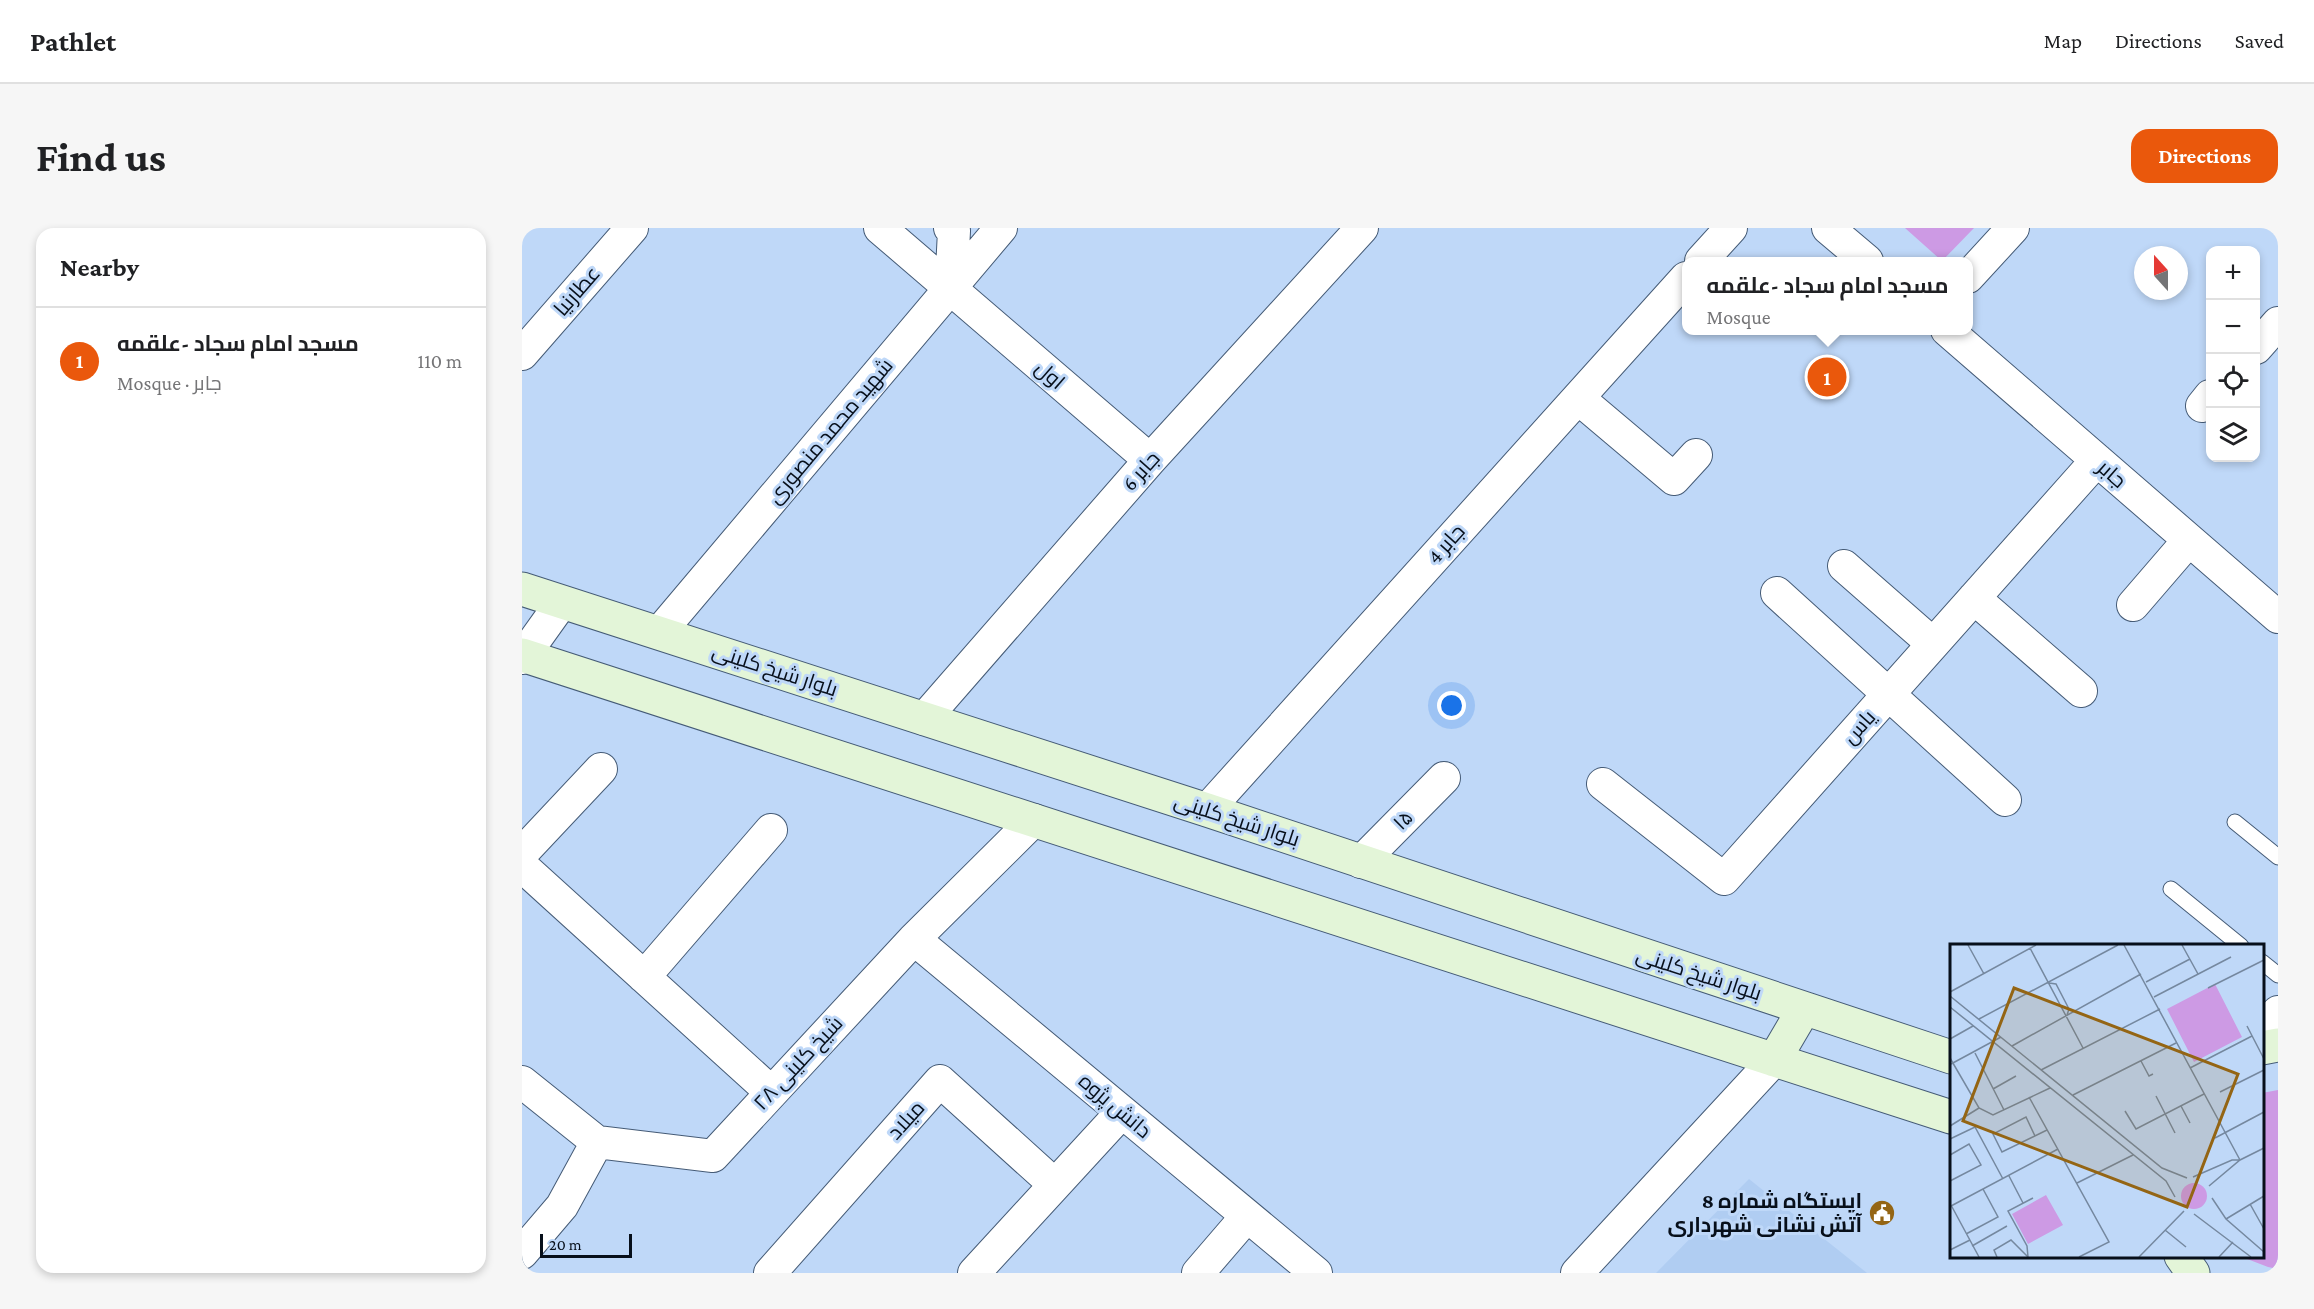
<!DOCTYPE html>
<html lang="en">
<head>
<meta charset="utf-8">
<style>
  body { margin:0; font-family:"Crimson Pro",Cairo,serif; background:#f6f6f6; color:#202124 }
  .controls { position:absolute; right:18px; top:18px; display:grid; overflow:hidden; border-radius:12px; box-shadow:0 3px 9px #0003 }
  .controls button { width:54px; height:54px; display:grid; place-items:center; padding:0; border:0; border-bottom:2px solid #e0e0e0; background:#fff; color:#202124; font:30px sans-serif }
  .compass { position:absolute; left:1612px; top:18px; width:54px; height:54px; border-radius:50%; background:#fff; box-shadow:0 3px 9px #0003; rotate:339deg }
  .scale { position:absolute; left:18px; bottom:15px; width:92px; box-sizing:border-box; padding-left:6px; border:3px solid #070f1a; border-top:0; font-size:16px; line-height:21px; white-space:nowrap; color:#070f1a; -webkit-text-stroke:4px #bfd8f8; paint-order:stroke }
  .you { position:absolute; left:930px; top:478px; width:21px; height:21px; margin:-15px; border:4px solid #fff; border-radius:50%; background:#1a73e8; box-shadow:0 0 0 9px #1a73e833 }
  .badge { display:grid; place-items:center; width:39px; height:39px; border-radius:50%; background:#ea580c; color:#fff; font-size:20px; font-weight:700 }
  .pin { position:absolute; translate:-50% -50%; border:3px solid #fff; box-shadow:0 2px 6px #0006 }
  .popup { position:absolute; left:1160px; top:29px; width:291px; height:78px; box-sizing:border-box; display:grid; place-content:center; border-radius:12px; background:#fff; filter:drop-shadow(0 2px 4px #0005); font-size:20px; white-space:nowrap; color:#757577 }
  .popup b { font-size:22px; color:#202124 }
  .popup::after { content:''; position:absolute; left:50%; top:100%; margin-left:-12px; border:12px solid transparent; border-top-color:#fff }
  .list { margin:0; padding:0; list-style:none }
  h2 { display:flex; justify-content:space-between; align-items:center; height:78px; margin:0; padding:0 24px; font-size:26px }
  h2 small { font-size:20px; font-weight:400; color:#757577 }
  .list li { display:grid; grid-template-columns:39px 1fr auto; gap:18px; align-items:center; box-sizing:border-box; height:108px; padding:0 24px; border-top:2px solid #e0e0e0 }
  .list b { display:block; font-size:22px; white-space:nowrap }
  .list p { margin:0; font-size:20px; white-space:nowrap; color:#757577 }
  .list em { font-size:20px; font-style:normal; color:#757577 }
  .icon { flex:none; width:33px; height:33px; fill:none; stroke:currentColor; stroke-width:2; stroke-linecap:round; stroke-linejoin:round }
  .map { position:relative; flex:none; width:1756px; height:1045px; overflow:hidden; border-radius:18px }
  header { display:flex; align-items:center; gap:36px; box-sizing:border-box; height:84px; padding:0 30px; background:#fff; border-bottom:2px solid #e0e0e0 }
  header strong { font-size:28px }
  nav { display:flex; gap:33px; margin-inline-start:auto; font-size:21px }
  .intro { display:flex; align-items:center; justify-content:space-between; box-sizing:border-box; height:144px; padding:0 36px }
  h1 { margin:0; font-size:42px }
  .button { padding:15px 27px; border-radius:18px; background:#ea580c; color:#fff; font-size:21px; font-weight:700 }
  main { display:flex; gap:36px; padding:0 36px }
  aside { flex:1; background:#fff; border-radius:18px; box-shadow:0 3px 9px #0003 }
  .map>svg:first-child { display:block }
  .built { fill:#b0cdf2 }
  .green { fill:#cd9ae4 }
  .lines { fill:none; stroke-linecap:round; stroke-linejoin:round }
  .lane-casing { stroke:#455b76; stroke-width:17 }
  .street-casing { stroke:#455b76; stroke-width:34 }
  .secondary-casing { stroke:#455b76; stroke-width:35 }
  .lane { stroke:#fff; stroke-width:15 }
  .street { stroke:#fff; stroke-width:32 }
  .secondary { stroke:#e3f5d8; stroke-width:33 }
  .labels { text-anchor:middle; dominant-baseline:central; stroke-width:6; stroke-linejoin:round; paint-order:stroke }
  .street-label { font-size:21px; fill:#070f1a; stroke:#bfd8f8 }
  .poi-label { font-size:21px; font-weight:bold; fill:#070f1a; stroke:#bfd8f8; text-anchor:end }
  .inset-road { fill:none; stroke:#75889f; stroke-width:1.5 }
  .view { fill:#946514; fill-opacity:0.15; stroke:#946514; stroke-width:3 }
  .inset-edge { fill:none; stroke:#070f1a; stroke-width:3 }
</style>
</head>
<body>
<header>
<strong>Pathlet</strong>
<nav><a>Map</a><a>Directions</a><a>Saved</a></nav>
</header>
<div class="intro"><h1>Find us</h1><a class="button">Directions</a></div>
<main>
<aside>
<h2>Nearby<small></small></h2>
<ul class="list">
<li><span class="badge">1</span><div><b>مسجد امام سجاد -علقمه</b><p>Mosque · جابر</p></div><em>110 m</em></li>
</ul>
</aside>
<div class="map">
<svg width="1756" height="1045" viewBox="0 0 1756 1045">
  <rect width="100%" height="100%" fill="#bfd8f8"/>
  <path class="built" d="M1227,951l118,94h-211z"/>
  <path class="green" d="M1383,0h69l-32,33z
    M1756,862v179l-10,-2 -26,-10 20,-1v-163z"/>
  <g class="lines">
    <g class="lane-casing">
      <path id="lane" d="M1713,594l43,35
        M1649,661l70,57
        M1740,734l16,13"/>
    </g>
    <g class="street-casing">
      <path id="street" d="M358,0l270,232
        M428,0l4,3 -3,58
        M1306,0l39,33
        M1179,33l30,-33
        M1446,49l45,-49
        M1425,102l331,287
        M1734,120l22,-25
        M0,126l110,-126
        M1056,170l96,81 22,-24
        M1680,178l8,-10
        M1322,338l89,78
        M1255,365l228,207
        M1452,370l107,93
        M1611,377l56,-65
        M137,405l342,-405
        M0,430l40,-56
        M402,491l226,-259 212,-232
        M1081,556l121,95 373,-419
        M685,582l479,-532
        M0,625l79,-84
        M839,634l83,-84
        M0,638l249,226
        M392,711l402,334
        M122,749l127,-147
        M1740,802l16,-18
        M0,854l75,60 116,14 201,-217 120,-119
        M0,1025l40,-47 35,-64
        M248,1045l170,-192 114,103
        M452,1045l148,-161
        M676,1045l49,-57
        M1055,1045l197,-213"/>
    </g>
    <g class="secondary-casing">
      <path id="secondary" d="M0,361l685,221 744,247
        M0,427l1429,462
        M1740,820l16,-3
        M1252,832l30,-51
        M1659,1028l12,17"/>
    </g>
    <use href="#lane" class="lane"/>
    <use href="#street" class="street"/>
    <use href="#secondary" class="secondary"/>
  </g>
  <defs>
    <g id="civic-disc" transform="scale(1.35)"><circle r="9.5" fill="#946514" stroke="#bfd8f8"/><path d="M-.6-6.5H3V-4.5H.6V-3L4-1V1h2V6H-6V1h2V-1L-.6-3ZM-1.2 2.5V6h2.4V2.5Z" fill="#fff"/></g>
  </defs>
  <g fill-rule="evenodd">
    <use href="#civic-disc" x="1360" y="985"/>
  </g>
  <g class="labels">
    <g class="street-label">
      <text transform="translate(55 63) rotate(-49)">عطارنیا</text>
      <text transform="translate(528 147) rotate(41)">اول</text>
      <text transform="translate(308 203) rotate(-50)">شهید محمد منصوری</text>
      <text transform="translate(619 243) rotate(-48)">جابر 6</text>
      <text transform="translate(1590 246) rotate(41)">جابر</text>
      <text transform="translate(924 316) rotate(-48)">جابر 4</text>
      <text transform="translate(253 442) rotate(18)">بلوار شیخ کلینی</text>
      <text transform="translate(1337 499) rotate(-48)">یاس</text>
      <text transform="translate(715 592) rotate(18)">بلوار شیخ کلینی</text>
      <text transform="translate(881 592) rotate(-45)">۱۵</text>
      <text transform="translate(1177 746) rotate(18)">بلوار شیخ کلینی</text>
      <text transform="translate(276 835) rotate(-47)">شیخ کلینی ۲۸</text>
      <text transform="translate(593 878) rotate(40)">دانش پژوه</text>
      <text transform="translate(384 892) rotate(-48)">میلاد</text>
    </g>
    <g class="poi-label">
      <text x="1340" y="973">ایستگاه شماره 8<tspan x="1340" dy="24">آتش نشانی شهرداری</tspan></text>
    </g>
  </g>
  <g transform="translate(1428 716)">
    <rect width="314" height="314" fill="#bfd8f8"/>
    <path d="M265,40l27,53 -48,25 -27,-53zM231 252a13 13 0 1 1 26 0a13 13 0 1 1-26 0ZM96,251l17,30 -35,19 -16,-30z" fill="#cd9ae4"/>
    <path class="inset-road" d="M18,1l16,29M174,1l116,215M232,1l16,29M80,4l53,100M196,38l44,-23M99,39l7,1 13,25 -2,6M258,44l56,-28M0,48l86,-47M0,52l212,172 25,10M204,53l77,-40M0,63l216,174 9,16M29,75l139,-74M297,82l17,33M0,95l23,-13M62,102l129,-72M25,109l29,57M0,114l29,50 14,7 57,-27M191,117l8,15 4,-2M1,120l50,-27M240,124l62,-32M91,126l119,-61M43,145l23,-13M270,148l44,-22M123,151l103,-52M206,152l19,37M79,153l80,145 -30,15M231,162l9,17M175,167l11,18 68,-35M0,182l29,-18M85,192l-9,-19 -33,17 9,18 45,-22M265,194l49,-26M0,195l25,-12 28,52M0,211l19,-11 12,21 -31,16M59,232l14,27M243,233l39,-17h8M127,239l56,-28M259,242l31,-26 24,-12M262,254l14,21 38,33M300,260l14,25M1,261l28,52M1,262l107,-57M244,270l57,43M276,275l38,-23M215,286l21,17M16,290l32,-17 -15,-28M22,302l35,-20M0,306l20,-10M47,313l-3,-7 17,-10 17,17M78,313l-1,-11 -19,-35 25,-13M189,313l45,-46M269,313l14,-15"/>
    <path class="view" d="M64,44l224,86 -51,133 -224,-86z"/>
    <rect width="314" height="314" class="inset-edge"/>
  </g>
</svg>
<div class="controls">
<button>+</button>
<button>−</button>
<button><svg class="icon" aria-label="locate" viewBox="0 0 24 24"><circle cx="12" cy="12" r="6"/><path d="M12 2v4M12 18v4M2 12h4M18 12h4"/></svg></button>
<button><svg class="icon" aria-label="layers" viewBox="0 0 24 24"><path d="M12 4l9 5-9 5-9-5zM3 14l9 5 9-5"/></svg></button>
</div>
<svg class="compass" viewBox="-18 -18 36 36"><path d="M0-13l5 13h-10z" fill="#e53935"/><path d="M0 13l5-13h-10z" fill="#757577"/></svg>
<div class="scale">20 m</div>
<div class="you"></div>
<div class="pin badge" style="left:1305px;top:149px">1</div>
<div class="popup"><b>مسجد امام سجاد -علقمه</b>Mosque</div>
</div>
</main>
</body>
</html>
